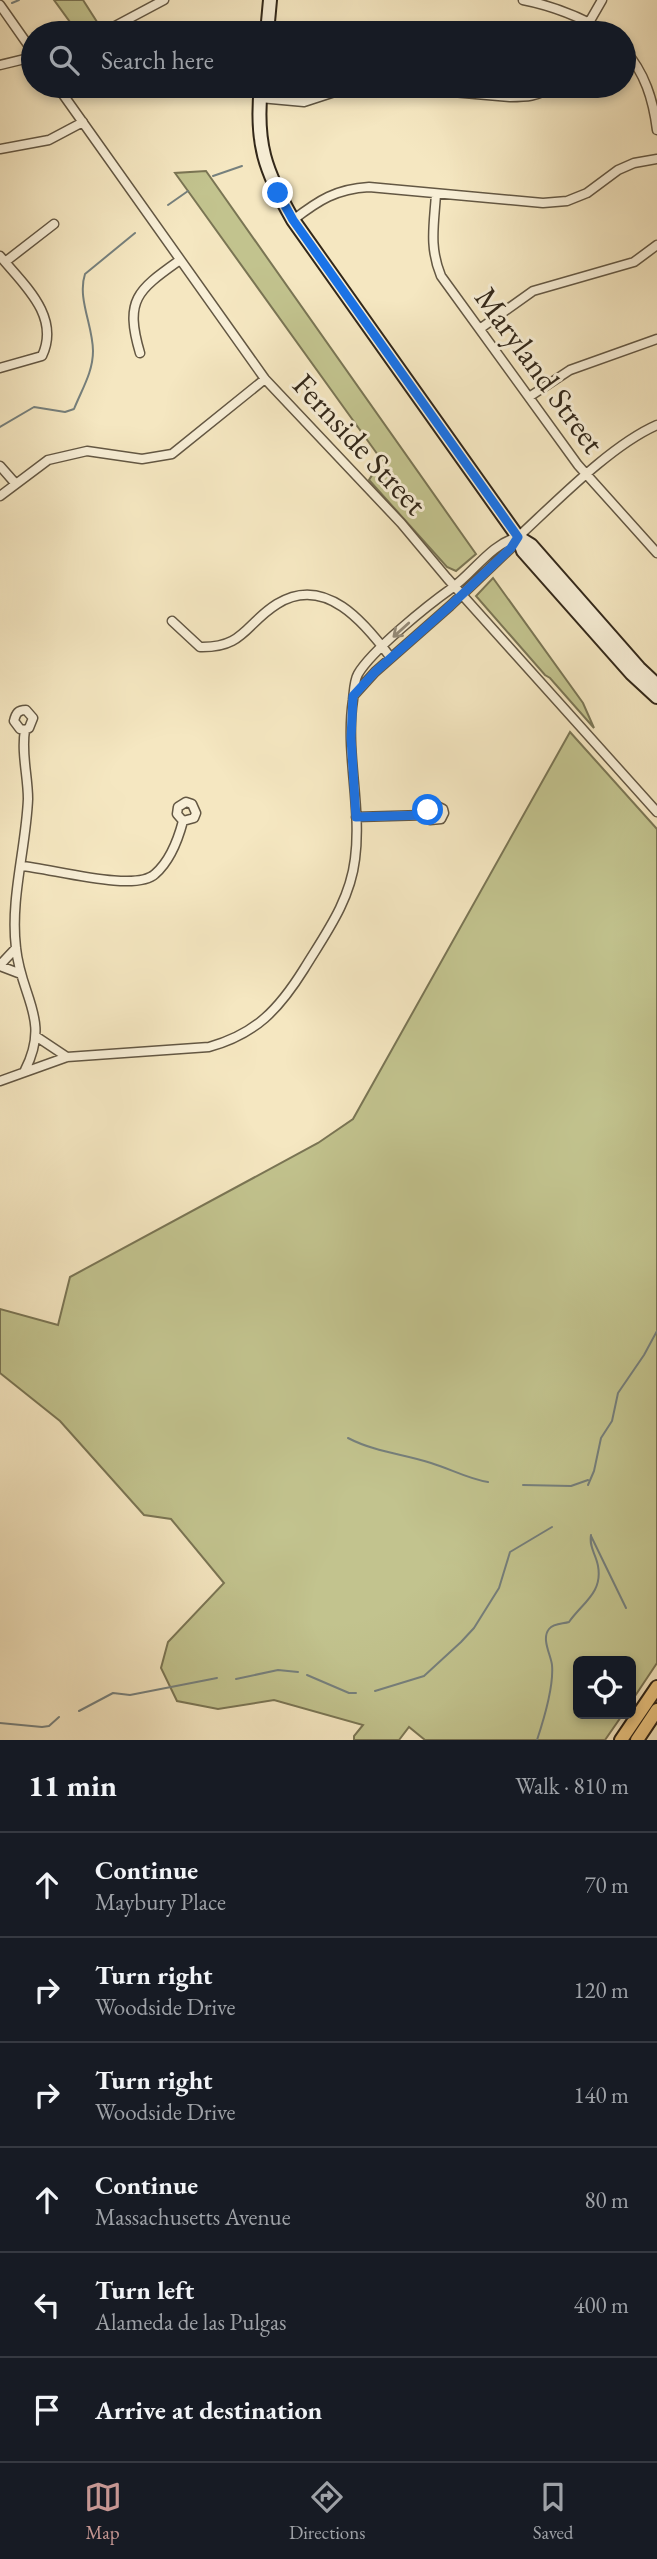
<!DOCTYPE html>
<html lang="en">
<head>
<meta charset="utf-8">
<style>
  body { margin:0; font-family:"EB Garamond",serif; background:#242831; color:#f1f3f6 }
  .controls { position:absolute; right:21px; bottom:21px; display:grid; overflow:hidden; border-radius:10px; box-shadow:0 4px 10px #0003 }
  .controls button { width:63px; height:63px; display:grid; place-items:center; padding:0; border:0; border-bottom:2px solid #363941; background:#171b24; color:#f1f3f6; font:35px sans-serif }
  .stop { position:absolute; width:21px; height:21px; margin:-16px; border:5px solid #1a73e8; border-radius:50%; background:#fff }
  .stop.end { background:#1a73e8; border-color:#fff; box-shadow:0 2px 7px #0008 }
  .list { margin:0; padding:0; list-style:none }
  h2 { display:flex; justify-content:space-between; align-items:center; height:91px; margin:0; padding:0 28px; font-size:30px }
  h2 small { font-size:23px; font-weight:400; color:#9ea1a6 }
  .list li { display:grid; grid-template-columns:46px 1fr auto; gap:21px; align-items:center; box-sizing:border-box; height:105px; padding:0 28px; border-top:2px solid #363941 }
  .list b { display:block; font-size:26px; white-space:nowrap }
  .list p { margin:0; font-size:23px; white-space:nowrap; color:#9ea1a6 }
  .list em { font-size:23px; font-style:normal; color:#9ea1a6 }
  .icon { flex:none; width:38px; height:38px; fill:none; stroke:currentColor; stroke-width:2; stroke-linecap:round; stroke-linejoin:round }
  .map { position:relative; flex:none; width:657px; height:1740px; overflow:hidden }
  .search { position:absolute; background:#171b24; box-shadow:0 4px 10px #0003; left:21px; right:21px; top:21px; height:77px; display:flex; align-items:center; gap:18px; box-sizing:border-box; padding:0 24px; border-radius:38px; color:#9ea1a6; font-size:26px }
  .sheet { height:721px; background:#171b24 }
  nav { display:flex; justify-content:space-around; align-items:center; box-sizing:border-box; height:98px; border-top:2px solid #363941; background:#171b24; font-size:19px; color:#9ea1a6 }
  nav a { display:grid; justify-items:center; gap:4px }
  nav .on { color:#c59692 }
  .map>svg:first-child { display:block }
  .green { fill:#c2c38e; stroke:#7a7554; stroke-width:2 }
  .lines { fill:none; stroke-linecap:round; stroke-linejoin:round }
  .stream { stroke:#76807d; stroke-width:2 }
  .street-casing { stroke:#635743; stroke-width:11 }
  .secondary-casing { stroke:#322719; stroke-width:16 }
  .primary-casing { stroke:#322719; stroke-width:16 }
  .street { stroke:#f8efd7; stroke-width:8 }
  .secondary { stroke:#f8efd7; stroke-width:12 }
  .primary { stroke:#eac480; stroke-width:12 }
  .oneway { stroke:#958b78 }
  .route { stroke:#1a73e8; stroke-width:9 }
  .labels { text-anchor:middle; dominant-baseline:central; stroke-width:6; stroke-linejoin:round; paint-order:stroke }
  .street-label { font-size:32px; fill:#322719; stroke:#f8efd7 }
</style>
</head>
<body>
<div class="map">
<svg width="657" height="1740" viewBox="0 0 657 1740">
  <rect width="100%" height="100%" fill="#f5e7c1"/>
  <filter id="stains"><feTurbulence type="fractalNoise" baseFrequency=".00286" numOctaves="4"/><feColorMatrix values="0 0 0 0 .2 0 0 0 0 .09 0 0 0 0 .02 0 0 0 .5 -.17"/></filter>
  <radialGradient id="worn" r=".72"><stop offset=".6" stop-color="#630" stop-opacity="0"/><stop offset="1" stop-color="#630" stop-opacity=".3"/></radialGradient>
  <path class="green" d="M54,0h29l16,25 -21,8z
    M206,171l270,383 -20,17 -9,-4 -78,-87 10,-16 -1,-9 -203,-282z
    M493,578l90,125 11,25 -44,-50 -5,-3 -69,-79z
    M570,732l87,97v834l-26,39v-41h-53v53h45l-18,26h-180l-16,-13 -10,13h-45v-4l9,-11 -89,-25 -56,9 -41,-8 -16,-33 7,-26 56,-59 -53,-64 -27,-4 -84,-94 -60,-48v-64l58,16 12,-48 248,-134 35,-24z"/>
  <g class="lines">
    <path class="stream" d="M12,3l7,-3
      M213,176l29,-10
      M168,205l20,-14
      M0,427l34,-20 31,5 9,-3c8,-20 19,-37 19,-58 0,-25 -16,-53 -8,-77l50,-41
      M348,1438c27,14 55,16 83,25 20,6 37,16 57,19
      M523,1485l48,1 17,-6
      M588,1485l6,-14 7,-33 11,-17 6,-28 26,-38 13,-24
      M591,1536l35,72
      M307,1675l42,18h7
      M236,1679l42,-9 20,2
      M375,1691l49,-15 37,-34 13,-14 25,-40 11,-36 42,-25
      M79,1711l34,-18 17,2 87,-17
      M0,1723l42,4 7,-1 10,-9
      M537,1740c7,-21 17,-53 15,-75 -1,-10 -11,-26 -3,-36 5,-6 14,-5 20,-7 13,-19 34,-29 29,-56 -2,-12 -9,-18 -7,-31"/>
    <g class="street-casing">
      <path id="street" d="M523,0c31,6 58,17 85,33
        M0,5l33,47
        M102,33l62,-33
        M583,33l19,-33
        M624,49c21,24 29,50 33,81
        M0,65l33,-8
        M57,86l208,293 136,144 46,55 210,234
        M383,86l127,11c15,0 29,0 41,-11
        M260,98l44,4 43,-14 21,-2
        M0,149l49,-9 34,-18
        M436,194c-2,31 -7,53 5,82l137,189 79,88
        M293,220c26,-20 43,-31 76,-33l174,16 24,-2 20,-8 31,-23 16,-7 23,-4
        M0,256c23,28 61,60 42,100l-42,12
        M5,262l49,-38
        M481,328l52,-37 101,-29 23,-17
        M140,353c-16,-54 -2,-63 40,-93
        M529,397l41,-27 87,-31
        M0,466l15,17
        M0,496l48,-36 39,-9 55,8 30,-5 93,-75
        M172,621l28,26c44,1 45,-23 77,-43 48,-30 88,19 114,54
        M355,694l20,-22 75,-66 61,-58 7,-11c38,-35 93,-92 139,-112
        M356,817l70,-2 4,5 11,-1 3,-6 -1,-4 -8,-4 -7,5 -2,5
        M21,866c29,2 114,27 134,8 15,-13 23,-34 28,-53l11,-3 2,-5 -4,-9 -6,-2 -8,5 -1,7 6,7
        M0,965l16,-17
        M0,966l21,8
        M37,1037l30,20
        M25,1070c26,-51 -4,-72 -9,-122 -6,-49 10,-100 12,-149 0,-23 -7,-46 -3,-69l-5,-1 -6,-8c2,-8 4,-11 12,-11l7,8 -4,10 -4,2
        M0,1081l67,-24 142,-10c47,-13 70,-38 95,-78 22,-36 46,-68 51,-110 7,-53 -10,-106 -2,-159 1,-8 1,-19 5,-26 14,-24 70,-69 94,-86 22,-16 39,-44 66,-51"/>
    </g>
    <g class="secondary-casing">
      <path id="secondary" d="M267,33l3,-33
        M261,86c-6,57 4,85 32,134l225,317 5,14 108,122 26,24
        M518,537l13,8 108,123 18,17"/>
    </g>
    <g class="primary-casing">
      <path id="primary" d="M621,1740l36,-53
        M637,1740l20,-30"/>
    </g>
    <use href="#street" class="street"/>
    <use href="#secondary" class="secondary"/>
    <use href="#primary" class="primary"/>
  </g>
  <defs><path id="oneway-shaft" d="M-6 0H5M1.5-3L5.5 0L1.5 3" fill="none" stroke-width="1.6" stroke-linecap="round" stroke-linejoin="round" transform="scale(1.75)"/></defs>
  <use class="oneway" href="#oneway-shaft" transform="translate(401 630) rotate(138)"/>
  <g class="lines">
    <path class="route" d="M278,193l15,27 225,317 -7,11 -61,58 -75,66 -22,24 -2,42 5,79 70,-2 2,-5"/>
  </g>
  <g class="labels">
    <g class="street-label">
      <text transform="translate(540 370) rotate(54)">Maryland Street</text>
      <text transform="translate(360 444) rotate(47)">Fernside Street</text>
    </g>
  </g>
  <rect width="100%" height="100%" filter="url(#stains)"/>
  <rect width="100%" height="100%" fill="url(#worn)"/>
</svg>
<div class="controls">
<button><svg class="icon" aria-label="locate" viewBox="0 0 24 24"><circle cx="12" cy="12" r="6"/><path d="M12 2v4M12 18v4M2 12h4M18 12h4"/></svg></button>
</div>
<div class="stop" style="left:428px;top:810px"></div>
<div class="stop end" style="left:278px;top:193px"></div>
<div class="search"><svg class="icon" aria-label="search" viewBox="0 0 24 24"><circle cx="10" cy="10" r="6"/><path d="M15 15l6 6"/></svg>Search here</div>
</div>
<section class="sheet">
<h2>11 min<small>Walk · 810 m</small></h2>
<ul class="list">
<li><svg class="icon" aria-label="ahead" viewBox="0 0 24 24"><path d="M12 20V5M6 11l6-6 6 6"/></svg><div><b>Continue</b><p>Maybury Place</p></div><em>70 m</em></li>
<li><svg class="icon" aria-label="right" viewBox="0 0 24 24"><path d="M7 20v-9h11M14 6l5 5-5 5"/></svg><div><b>Turn right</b><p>Woodside Drive</p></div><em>120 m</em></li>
<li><svg class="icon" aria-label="right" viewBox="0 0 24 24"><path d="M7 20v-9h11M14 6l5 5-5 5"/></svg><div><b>Turn right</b><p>Woodside Drive</p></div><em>140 m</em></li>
<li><svg class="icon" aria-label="ahead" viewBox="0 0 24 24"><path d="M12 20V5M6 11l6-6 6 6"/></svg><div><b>Continue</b><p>Massachusetts Avenue</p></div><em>80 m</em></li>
<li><svg class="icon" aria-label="left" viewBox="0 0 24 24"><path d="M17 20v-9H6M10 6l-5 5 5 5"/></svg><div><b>Turn left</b><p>Alameda de las Pulgas</p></div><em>400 m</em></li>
<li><svg class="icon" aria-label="arrive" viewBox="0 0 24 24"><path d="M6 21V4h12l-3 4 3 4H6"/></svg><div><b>Arrive at destination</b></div></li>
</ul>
</section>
<nav>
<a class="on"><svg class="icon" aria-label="map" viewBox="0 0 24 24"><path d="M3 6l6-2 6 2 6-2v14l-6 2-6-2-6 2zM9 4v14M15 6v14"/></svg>Map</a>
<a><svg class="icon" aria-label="directions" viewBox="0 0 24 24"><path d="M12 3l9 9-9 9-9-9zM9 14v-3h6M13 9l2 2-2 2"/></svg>Directions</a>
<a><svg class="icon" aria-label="saved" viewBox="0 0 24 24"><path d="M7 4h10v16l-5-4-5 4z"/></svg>Saved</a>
</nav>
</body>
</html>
